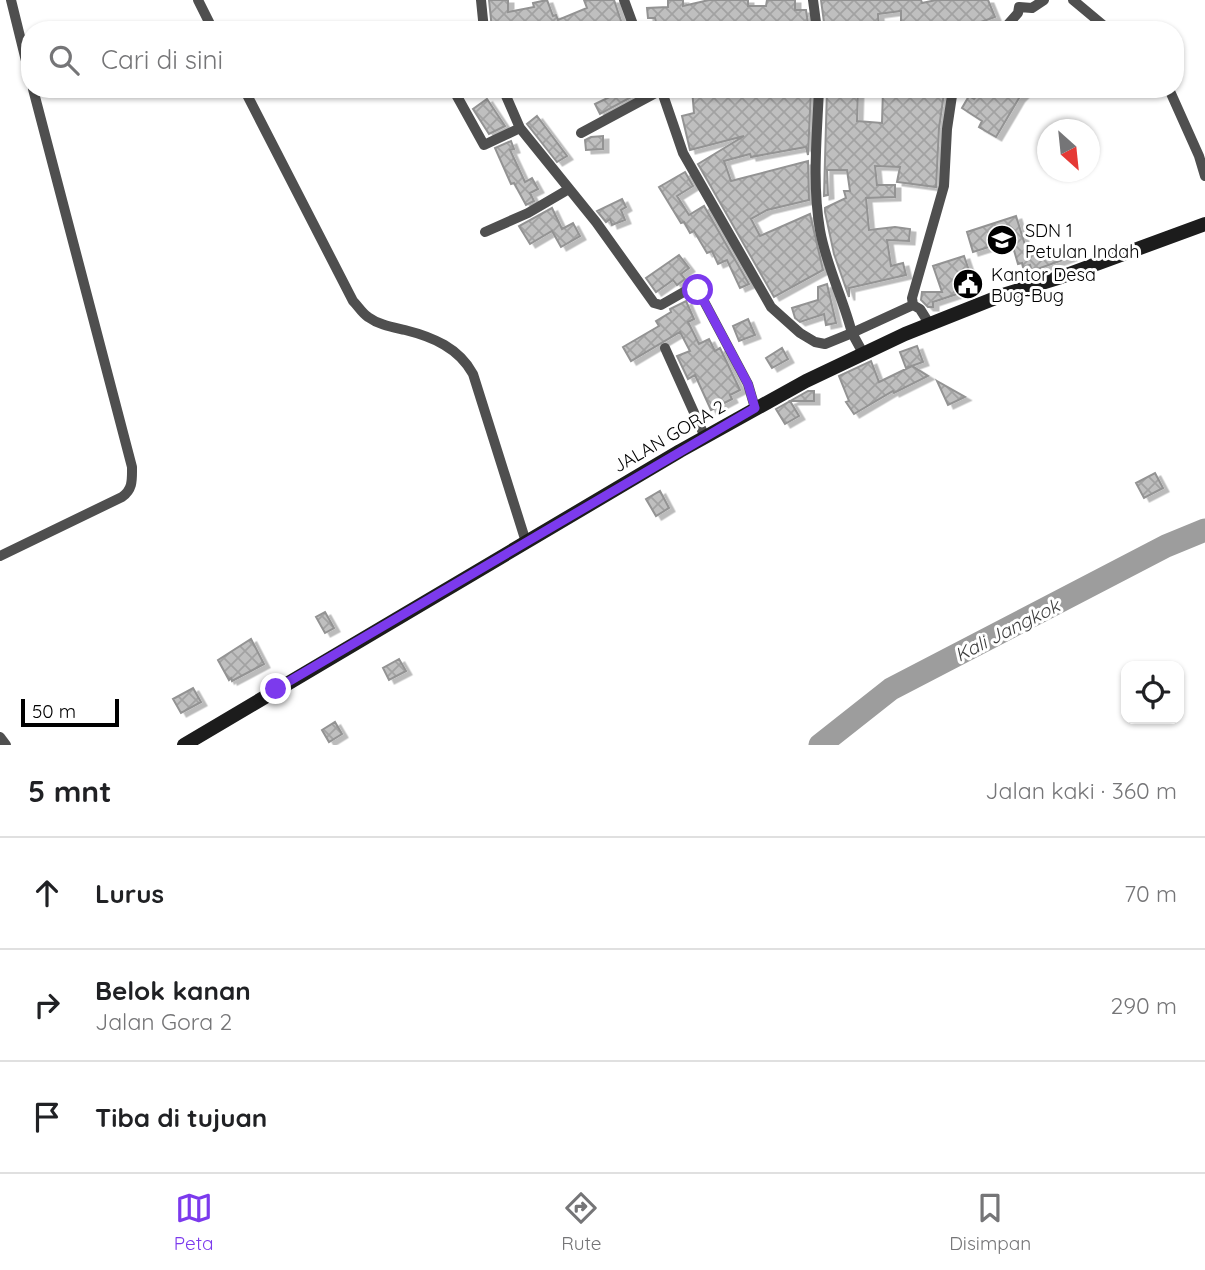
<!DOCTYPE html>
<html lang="id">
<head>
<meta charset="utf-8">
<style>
  body { margin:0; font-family:Quicksand,sans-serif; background:#f6f6f6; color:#202124 }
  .controls { position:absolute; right:21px; bottom:21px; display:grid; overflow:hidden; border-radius:14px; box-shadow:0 2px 5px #0004 }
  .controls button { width:63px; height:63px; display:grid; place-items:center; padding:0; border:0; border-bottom:2px solid #e0e0e0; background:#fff; color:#202124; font:35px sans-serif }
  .compass { position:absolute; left:1037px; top:119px; width:63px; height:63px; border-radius:50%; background:#fff; box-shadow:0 2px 5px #0004; rotate:153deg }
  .scale { position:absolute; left:21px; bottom:18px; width:98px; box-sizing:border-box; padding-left:7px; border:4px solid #000; border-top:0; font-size:19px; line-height:24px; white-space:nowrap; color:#000; -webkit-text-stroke:5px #fff; paint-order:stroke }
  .stop { position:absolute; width:21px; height:21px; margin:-16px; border:5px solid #7c3aed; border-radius:50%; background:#fff }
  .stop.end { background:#7c3aed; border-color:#fff; box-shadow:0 2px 7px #0008 }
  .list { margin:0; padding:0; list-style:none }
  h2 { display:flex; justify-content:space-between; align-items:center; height:91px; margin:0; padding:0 28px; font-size:30px }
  h2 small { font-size:23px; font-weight:400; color:#757577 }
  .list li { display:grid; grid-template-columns:46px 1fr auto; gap:21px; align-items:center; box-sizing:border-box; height:112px; padding:0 28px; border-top:2px solid #e0e0e0 }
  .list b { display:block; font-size:26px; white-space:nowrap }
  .list p { margin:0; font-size:23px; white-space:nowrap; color:#757577 }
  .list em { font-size:23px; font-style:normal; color:#757577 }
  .icon { flex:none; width:38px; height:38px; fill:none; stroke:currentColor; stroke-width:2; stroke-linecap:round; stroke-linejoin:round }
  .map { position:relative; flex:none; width:1205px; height:745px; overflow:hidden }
  .search { position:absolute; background:#fff; box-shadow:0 2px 5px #0004; left:21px; right:21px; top:21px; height:77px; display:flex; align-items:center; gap:18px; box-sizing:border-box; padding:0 24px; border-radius:28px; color:#757577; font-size:26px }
  .sheet { height:427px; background:#fff }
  nav { display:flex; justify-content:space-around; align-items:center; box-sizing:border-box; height:98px; border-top:2px solid #e0e0e0; background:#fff; font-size:19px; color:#757577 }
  nav a { display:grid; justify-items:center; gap:4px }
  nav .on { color:#7c3aed }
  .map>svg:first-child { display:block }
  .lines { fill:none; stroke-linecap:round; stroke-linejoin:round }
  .river { stroke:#9d9d9d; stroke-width:23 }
  .building { fill:url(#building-cross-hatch); stroke:#939393; stroke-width:2; filter:url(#shadow) }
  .street { stroke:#4f4f4f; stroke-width:10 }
  .secondary { stroke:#1c1c1c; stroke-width:14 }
  .route { stroke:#7c3aed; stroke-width:9 }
  .labels { text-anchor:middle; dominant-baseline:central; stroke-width:6; stroke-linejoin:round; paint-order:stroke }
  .poi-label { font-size:18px; fill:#000; stroke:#fff; text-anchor:start }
  .street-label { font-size:18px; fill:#000; stroke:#fff }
  .water-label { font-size:19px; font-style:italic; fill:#3e3e3e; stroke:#fff }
</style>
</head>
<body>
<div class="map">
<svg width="1205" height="745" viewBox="0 0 1205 745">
  <defs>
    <pattern id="building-cross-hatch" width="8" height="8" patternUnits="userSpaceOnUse" patternTransform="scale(1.75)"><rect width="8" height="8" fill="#bfbfbf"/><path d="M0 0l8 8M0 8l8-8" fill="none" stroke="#a2a2a2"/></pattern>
    <filter id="shadow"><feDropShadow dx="5.5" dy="3.5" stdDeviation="0" flood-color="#0004"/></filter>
  </defs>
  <rect width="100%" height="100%" fill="#fff"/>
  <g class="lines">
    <path class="river" d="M820,745l71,-56 275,-143 39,-16"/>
  </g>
  <path class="building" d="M489,0h19v12l26,-5 -1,-4 14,-3 6,16 3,-1 2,5 29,-12 -3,-8h30l10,30h-110l-2,-5 -20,4z
    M668,0h15v6l26,-6h39v6h18l1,-6h28v10h11l3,20h-151l-3,-12h-7l-1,-10 21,-1z
    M821,0h100l1,3 14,-3h52l7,17 -14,5 2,8h-82v-19l-23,3 1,16h-54z
    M616,89h30l-46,25 -5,-10 23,-11z
    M692,89h119l-3,66 -2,-8 -55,10 -1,-3 -26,7 7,20 77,-20 1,39 -42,10 -16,9 9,17 50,-22 13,56 -49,27 -76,-133 46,-28 -54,14 -8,-34 12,-3z
    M827,89l31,1 -1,31 25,2 1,-34h60l1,4 -5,35 -3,59 -39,-5 3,-15 -25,-1 2,19h18v12l-29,1 3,32 26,-3 15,2 -1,12 -22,-1 4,26 12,-3 3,12 -57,13v9l-15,-43 -9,-42v-4l21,-10 -2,-7h6l-3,-21h-20l1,25 -4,1z
    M982,89h46l-9,9 -23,39 -17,-10 3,-6 -20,-13 7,-12 5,3z
    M487,99l18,27 -16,8 -16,-25z
    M537,116l30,40 -10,6 -30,-38z
    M603,136v13l-17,1 -1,-10 6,-3z
    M511,141l3,8 -4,1 15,32 7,-4 6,11 -8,4 4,8 -8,4 -12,-22 -3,1 -16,-36z
    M685,172l8,14 -16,10 12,19 15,-9 45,78 -9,4 -13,-28 -9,4 -6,-13 -5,2 -13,-22 -4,2 -6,-11 -3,1 -22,-36z
    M622,199l4,8 -5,3 4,10 -13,5 -2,-6 -4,3 -9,-11z
    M552,208l10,21 11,-6 7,13 -19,11 -9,-16 -22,13 -11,-18z
    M1016,216l10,32 9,-3 3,10 28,-10 5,12 -39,14 -2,-6 -7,2 -1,-4 -4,1 -7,-24 -38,12 -6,-20z
    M679,255l10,13 -8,6 4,5 -8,6 -4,-5 -17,12 -10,-14z
    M964,256l11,32 -42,14v5h-5l-7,-7 1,-8h20l-9,-26z
    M827,284l9,39 -10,2 -2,-11 -24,8 -5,-4 -3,-10 26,-8v-13z
    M686,301l8,18 -6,3 11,22 10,-5 6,12 5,-3 20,42 -10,5 2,4 -21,11 -16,-35 -7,4 -11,-23 13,-5 -10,-19 -49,29 -8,-14 36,-21 -3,-5 15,-9 -1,-3z
    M748,319l7,16 -16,6 -6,-15z
    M917,346l6,16 -17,6 -6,-16z
    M782,348l6,11 -16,9 -6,-10z
    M871,361l8,21 33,-16 16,10 -34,17 -1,-2 -39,23 -8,-12 3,-1 -10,-25z
    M937,381l28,16 -17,8z
    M808,391h6v10h-24l9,15 -14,8 -9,-15z
    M1155,473l8,15 -19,10 -8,-15z
    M660,491l9,17 -13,8 -10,-17z
    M325,612l9,16 -9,5 -9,-16z
    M251,639l13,25 -32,17 -1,-3 -2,2 -11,-20z
    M399,659l7,12 -17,9 -6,-12z
    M193,688l8,14 -20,11 -8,-14z
    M335,722l7,12 -13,8 -7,-12z"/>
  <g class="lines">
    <path class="street" d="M11,0l19,77
      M198,0l15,30
      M481,0l3,30
      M624,0l11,30
      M813,0l4,30
      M1073,0l36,30
      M1003,30l15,-17 1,-6 13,1 12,-8
      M244,89l109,212c5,5 9,12 15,16 11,8 24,10 37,13 28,7 54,18 68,44l53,168
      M453,89l31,56 36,-17
      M503,89l17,39 76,94 58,81 7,2 28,-16 9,1 50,94 7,24
      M661,89l22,64 88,154 29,26 15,9 10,2 27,-11c-9,-35 -26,-68 -32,-103 -8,-46 -3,-94 -1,-141
      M1169,89l30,67 6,20
      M581,133l80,-43
      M485,232l43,-19 41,-24
      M930,325l-10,-16 -7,-4 -1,-7 32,-112 3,-57 6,-40
      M665,348l40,89
      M863,353l-11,-20 61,-28
      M0,556l122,-59c11,-8 10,-17 10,-30l-99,-378
      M0,737l6,8"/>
    <path class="secondary" d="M184,745l496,-294 126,-70 99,-47 98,-39 58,-18 144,-53"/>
  </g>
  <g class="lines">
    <path class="route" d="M276,689l479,-281 -7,-24 -50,-94"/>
  </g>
  <defs>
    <g id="school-disc" transform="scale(1.575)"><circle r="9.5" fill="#000" stroke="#fff"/><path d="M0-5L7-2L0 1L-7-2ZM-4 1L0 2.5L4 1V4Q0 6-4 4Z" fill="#fff"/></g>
    <g id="civic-disc" transform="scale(1.575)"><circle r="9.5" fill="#000" stroke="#fff"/><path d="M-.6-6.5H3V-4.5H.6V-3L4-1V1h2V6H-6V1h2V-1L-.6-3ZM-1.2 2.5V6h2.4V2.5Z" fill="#fff"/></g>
  </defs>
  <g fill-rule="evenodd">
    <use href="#school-disc" x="1002" y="240"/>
    <use href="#civic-disc" x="968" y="284"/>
  </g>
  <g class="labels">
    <g class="poi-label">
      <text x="1025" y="230">SDN 1<tspan x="1025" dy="21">Petulan Indah</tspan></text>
      <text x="991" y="274">Kantor Desa<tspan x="991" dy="21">Bug-Bug</tspan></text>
    </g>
    <g class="street-label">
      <text transform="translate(669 436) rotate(-30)">JALAN GORA 2</text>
    </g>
    <g class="water-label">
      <text transform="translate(1007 630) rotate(-27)">Kali Jangkok</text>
    </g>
  </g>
</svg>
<div class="controls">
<button><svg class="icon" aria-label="locate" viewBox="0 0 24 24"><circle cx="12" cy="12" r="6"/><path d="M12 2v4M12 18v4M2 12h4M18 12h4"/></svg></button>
</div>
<svg class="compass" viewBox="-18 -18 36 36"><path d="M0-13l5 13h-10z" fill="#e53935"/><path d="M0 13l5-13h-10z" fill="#757577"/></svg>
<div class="scale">50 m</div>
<div class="stop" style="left:698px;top:290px"></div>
<div class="stop end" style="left:276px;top:689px"></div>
<div class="search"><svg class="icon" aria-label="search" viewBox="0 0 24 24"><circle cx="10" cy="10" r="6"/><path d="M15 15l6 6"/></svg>Cari di sini</div>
</div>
<section class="sheet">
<h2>5 mnt<small>Jalan kaki · 360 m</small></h2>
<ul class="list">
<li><svg class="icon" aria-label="ahead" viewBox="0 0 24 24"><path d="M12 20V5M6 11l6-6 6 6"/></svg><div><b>Lurus</b></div><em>70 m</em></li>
<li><svg class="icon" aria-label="right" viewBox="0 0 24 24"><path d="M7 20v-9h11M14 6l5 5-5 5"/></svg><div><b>Belok kanan</b><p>Jalan Gora 2</p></div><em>290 m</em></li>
<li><svg class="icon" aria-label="arrive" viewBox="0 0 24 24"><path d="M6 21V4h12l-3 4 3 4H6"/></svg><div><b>Tiba di tujuan</b></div></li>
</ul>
</section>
<nav>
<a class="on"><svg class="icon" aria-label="map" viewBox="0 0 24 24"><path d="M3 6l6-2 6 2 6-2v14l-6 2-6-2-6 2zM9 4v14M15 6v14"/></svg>Peta</a>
<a><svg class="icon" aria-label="directions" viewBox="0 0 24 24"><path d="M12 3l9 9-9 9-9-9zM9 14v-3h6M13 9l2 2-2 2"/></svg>Rute</a>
<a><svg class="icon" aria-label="saved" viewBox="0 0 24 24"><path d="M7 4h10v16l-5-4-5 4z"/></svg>Disimpan</a>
</nav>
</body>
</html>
